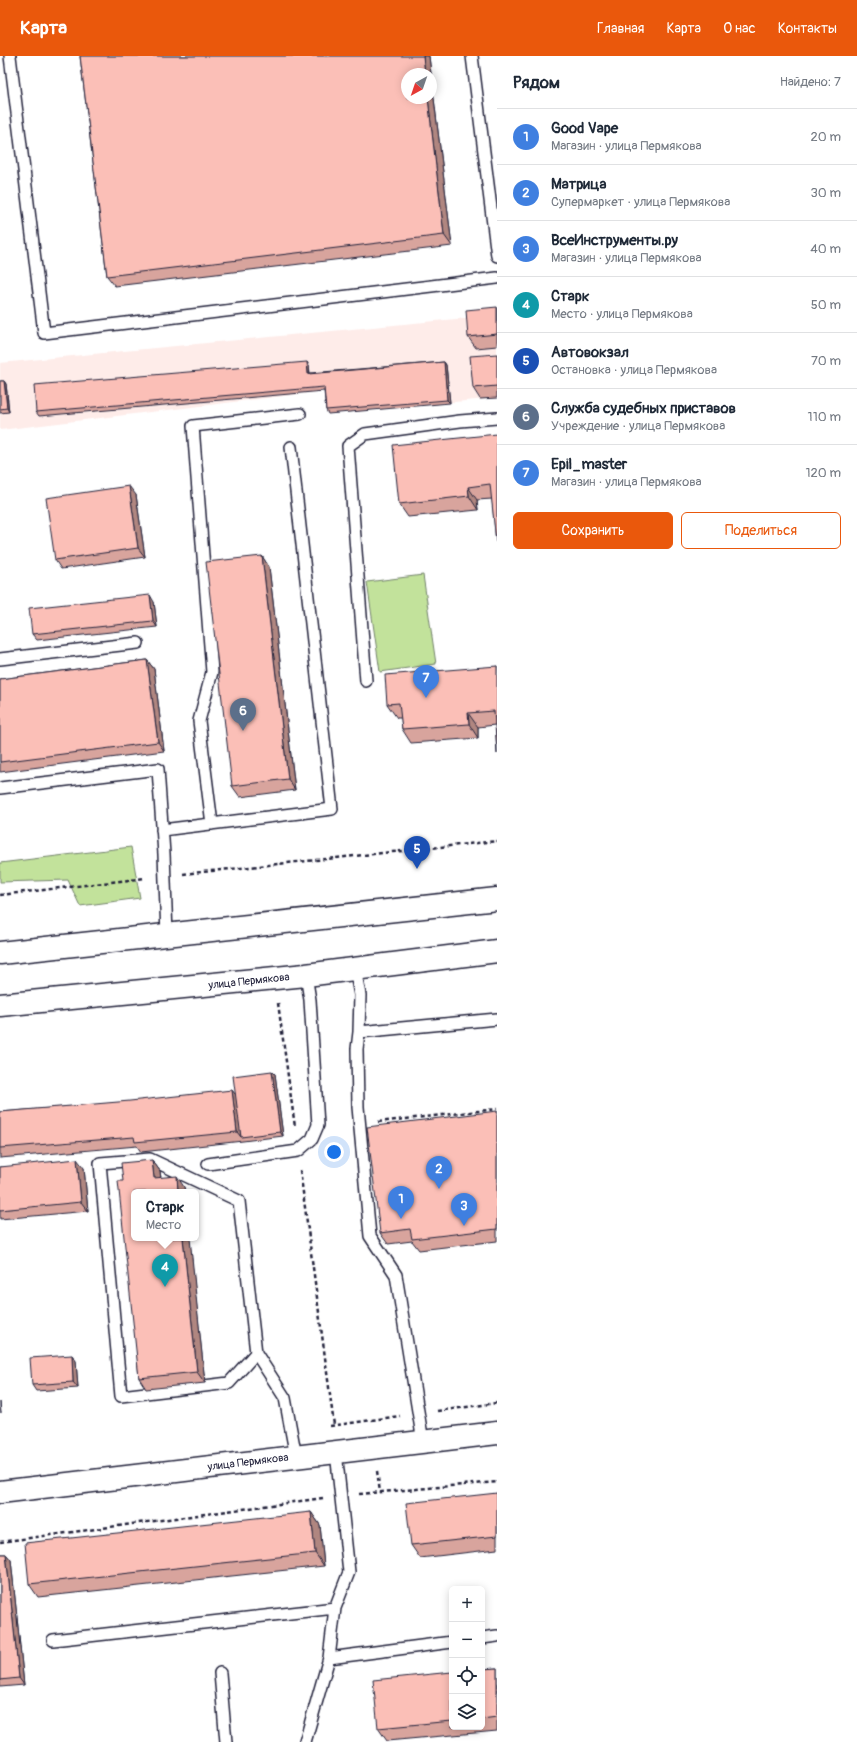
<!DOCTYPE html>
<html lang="ru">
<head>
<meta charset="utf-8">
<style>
  body { margin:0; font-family:Pangolin,sans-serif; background:#f6f6f7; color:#1f2937 }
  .controls { position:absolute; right:12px; bottom:12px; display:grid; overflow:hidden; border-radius:6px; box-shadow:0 2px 10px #0003 }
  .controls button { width:36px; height:36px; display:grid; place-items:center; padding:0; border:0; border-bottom:1px solid #e0e1e3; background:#fff; color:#1f2937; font:20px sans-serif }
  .compass { position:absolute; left:401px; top:12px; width:36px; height:36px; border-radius:50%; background:#fff; box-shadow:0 2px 10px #0003; rotate:220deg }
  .you { position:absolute; left:334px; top:1096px; width:14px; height:14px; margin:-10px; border:3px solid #fff; border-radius:50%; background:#1a73e8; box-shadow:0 0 0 6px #1a73e833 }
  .badge { display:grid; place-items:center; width:26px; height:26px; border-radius:50%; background:#ea580c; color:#fff; font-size:13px; font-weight:700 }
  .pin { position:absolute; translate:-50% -33px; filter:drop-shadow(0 1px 2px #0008) }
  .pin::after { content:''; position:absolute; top:21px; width:14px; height:12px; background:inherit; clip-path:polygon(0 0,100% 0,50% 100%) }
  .popup { position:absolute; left:131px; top:1133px; width:68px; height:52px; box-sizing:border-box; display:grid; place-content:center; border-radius:6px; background:#fff; filter:drop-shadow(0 1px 3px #0005); font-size:13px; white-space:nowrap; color:#747a83 }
  .popup b { font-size:15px; color:#1f2937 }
  .popup::after { content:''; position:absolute; left:50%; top:100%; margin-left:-8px; border:8px solid transparent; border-top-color:#fff }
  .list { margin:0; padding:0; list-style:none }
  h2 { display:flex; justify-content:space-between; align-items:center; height:52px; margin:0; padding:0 16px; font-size:17px }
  h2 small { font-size:13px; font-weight:400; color:#747a83 }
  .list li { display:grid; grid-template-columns:26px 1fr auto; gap:12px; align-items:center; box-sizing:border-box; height:56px; padding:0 16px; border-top:1px solid #e0e1e3 }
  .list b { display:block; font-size:15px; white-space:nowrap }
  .list p { margin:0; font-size:13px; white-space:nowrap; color:#747a83 }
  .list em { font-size:13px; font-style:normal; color:#747a83 }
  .actions { display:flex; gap:8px; padding:12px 16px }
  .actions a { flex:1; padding:9px 0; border:1px solid #ea580c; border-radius:6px; text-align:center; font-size:14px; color:#ea580c }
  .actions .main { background:#ea580c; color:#fff }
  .icon { flex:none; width:22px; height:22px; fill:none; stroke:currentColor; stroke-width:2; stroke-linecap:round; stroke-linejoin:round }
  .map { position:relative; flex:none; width:497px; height:1686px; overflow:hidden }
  header { display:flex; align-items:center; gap:24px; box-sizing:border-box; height:56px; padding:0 20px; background:#ea580c; color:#fff }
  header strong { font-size:19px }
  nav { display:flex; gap:22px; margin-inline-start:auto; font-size:14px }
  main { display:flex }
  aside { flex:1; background:#fff }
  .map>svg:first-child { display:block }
  .built { fill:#feece9 }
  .green { fill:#c2e29b; stroke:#72826b }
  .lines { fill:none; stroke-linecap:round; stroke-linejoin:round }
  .service-casing { stroke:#22223b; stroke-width:14 }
  .tertiary-casing { stroke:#22223b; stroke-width:25 }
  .secondary-casing { stroke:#22223b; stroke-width:25 }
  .path { stroke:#22223b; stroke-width:2.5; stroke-dasharray:4 3; stroke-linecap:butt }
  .service { stroke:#fff; stroke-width:11 }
  .tertiary { stroke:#fff; stroke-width:22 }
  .secondary { stroke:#fff; stroke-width:22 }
  .wall { fill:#d8a49d; stroke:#22223b }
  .shaded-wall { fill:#b08680; stroke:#22223b }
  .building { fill:#fbbfb7; stroke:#22223b }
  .labels { text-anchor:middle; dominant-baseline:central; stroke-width:3; stroke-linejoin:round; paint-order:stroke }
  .street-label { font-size:11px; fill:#22223b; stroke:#fff }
</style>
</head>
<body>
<header>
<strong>Карта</strong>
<nav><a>Главная</a><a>Карта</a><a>О нас</a><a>Контакты</a></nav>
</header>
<main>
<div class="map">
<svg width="497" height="1686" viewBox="0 0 497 1686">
  <rect width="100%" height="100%" fill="#fff"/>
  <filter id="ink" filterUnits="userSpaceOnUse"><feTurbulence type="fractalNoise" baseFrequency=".025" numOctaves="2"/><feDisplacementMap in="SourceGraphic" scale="8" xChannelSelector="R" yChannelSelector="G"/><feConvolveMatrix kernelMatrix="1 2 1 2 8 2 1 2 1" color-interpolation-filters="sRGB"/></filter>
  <g filter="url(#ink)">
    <path class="built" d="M497,259v83l-169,16 -2,-23 -326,39v-67z"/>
    <path class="green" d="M423,519l13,89 -56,8 -13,-90z
      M131,791l9,51 -60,8 -12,-26 -68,2v-19z"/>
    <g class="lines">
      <g class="service-casing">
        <path id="service" d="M10,0l34,277 453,-55
          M472,0l25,200
          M0,603l138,-16
          M366,625l-18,-235 17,-12 95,-13 37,-3
          M0,732l158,-19 6,85 3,81
          M212,768l-13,-103 13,-49 -19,-246 107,-12
          M162,774l170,-21 -41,-362
          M355,913l5,26 -1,37 138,-13
          M359,976l-2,17 1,58 12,129 26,39 27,167
          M208,1108l90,-13 14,-12 6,-14 -8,-125 -4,-25
          M256,1297l-27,30 -108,13 -21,-233 50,-4 89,42 17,152 29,45 11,59
          M482,1582l15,-2
          M53,1584l282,-32
          M329,1602l123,-16
          M220,1617l6,69
          M305,1686l24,-84 6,-50 14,-36 -13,-120"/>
      </g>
      <g class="tertiary-casing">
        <path id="tertiary" d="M0,1436l497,-59"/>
      </g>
      <g class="secondary-casing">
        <path id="secondary" d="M0,897l497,-54
          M0,949l306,-30 191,-24"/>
      </g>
      <path class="path" d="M183,818l314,-33
        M0,839l146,-17
        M278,947l17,124
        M378,1066l119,-13
        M300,1114l34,255
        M437,1355l60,-8
        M330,1370l70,-10
        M377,1415l3,21
        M359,1438l138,-12
        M0,1486l323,-44"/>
      <use href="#service" class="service"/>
      <use href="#tertiary" class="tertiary"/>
      <use href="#secondary" class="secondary"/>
    </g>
    <path class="wall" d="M80,0h349l2,18v24v-24l21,172 -337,40 -8,-10z
      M497,251v39l-21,2 -8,-11z
      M497,298v44l-17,1 -7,-11z
      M444,306l2,3 4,38 -122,11 -2,-4 -2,-19 -285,25 -3,-4 273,-47 1,8z
      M0,325h4l2,3 3,28 -9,1z
      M497,378v109l-1,-1 -4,-43 -15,1 1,10 -70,7 -9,-13z
      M136,439l9,62 -84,12 -6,-9z
      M262,500l7,11 26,223 -55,7 -8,-11z
      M154,546l3,25 -120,13 -5,-6z
      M147,604l7,9 10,82 -164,21v-93z
      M497,610l-2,59 -17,2v11l-67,5 -9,-14 -1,-11h-4l-10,-14z
      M275,1018l8,62 -40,5 -102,11 -4,-6 -137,12v-46l235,-18z
      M497,1055v130l-78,9 -7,-9 -24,3 -8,-11z
      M152,1104l8,11 1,7 23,9 21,196 -59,6 -7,-11 -16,-197z
      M0,1111l84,1 4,43 -88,8z
      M72,1299l4,6 2,27 -42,3 -4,-6z
      M497,1437v56l-77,9 -9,-13z
      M311,1456l9,13 4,41 -286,31 -9,-13z
      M0,1498h6l5,6 13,125 -24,2z
      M497,1612v63l-110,10 -9,-13 74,-56v55h30v-58z"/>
    <path class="shaded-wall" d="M423,0h6l2,18h-6z
      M431,18l21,172 -8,-11 -16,-137h3z
      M307,306l2,3 1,12 -2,-3z
      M444,306l2,3 4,38 -3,-3z
      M4,325l2,3 3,28 -2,-4z
      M129,430l7,9 9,62 -7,-9z
      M468,431l9,13 1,10 -9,-14z
      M262,500l7,11 26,223 -7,-11z
      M150,539l4,7 3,25 -4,-6z
      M147,604l7,9 10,82 -6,-9z
      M468,657l10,14v11l-9,-14z
      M272,1015l3,3 8,62 -3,-4z
      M232,1034l7,9 2,38 -4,-5z
      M77,1103l7,9 4,43 -7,-9z
      M152,1104l8,11 2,18 -8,-11z
      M177,1120l7,11 1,5h-7z
      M183,1182h7l15,145 -8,-11z
      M72,1299l4,6 2,27 -5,-6z
      M0,1346l1,11 -1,-2z
      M311,1456l9,13 4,41 -9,-13z
      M6,1498l5,6 13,125 -5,-7z"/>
    <path class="building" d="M80,0h343l2,18h-18v24h21l16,137 -337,41z
      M497,251v27l-29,3 -2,-27z
      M497,298v32l-24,2 -3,-32z
      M307,306l1,12 136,-12 3,38 -121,10 -2,-23 -288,25 -2,-27z
      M0,325h4l3,27 -7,1z
      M497,378v108h-1l-6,-58 -22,3 1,9 -70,8 -6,-59z
      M129,430l9,62 -83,12 -9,-62z
      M262,500l26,223 -56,7 -26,-224z
      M150,539l3,26 -121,13 -3,-26z
      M147,604l11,82 -158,20v-83z
      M497,610v88l-3,-43 -26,2 1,11 -67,5 -3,-26 -12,1 -2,-29z
      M272,1015l8,61 -39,5 -8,-61z
      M232,1034l5,42 -102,10 -1,-5 -134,11v-36l130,-11z
      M497,1055v118l-85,10 -2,-10 -30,4 -13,-106z
      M77,1103l4,43 -81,8v-43z
      M152,1104l2,18 23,-2 1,16h-44v46h49l14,134 -58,6 -21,-197h5l-2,-18z
      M72,1299l1,27 -41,3 -2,-27z
      M497,1437v43l-86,9 -5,-42z
      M311,1456l4,41 -286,31 -4,-41z
      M0,1498h6l13,124 -19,2z
      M497,1612v49l-15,2v-50z
      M452,1616v49l-74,7 -5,-48z"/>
  </g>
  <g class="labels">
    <g class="street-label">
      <text transform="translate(249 925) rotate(-6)">улица Пермякова</text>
      <text transform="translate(248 1406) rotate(-7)">улица Пермякова</text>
    </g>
  </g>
</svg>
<div class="controls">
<button>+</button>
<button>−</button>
<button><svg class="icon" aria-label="locate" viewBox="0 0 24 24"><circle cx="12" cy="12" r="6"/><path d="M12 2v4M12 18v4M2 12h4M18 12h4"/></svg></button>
<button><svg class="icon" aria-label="layers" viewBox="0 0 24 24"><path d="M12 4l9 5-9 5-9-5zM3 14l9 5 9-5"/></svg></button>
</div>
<svg class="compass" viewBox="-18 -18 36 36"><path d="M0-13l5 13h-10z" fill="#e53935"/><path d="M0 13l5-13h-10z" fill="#747a83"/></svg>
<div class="you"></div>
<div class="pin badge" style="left:401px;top:1163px;background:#3f7fe0">1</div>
<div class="pin badge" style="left:439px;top:1133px;background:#3f7fe0">2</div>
<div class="pin badge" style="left:464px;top:1170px;background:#3f7fe0">3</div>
<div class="pin badge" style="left:165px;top:1231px;background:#0f9aa8">4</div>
<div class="popup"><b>Старк</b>Место</div>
<div class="pin badge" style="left:417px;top:813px;background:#1a4fb4">5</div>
<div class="pin badge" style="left:243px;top:675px;background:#5c6f8a">6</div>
<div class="pin badge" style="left:426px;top:642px;background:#3f7fe0">7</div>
</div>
<aside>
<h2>Рядом<small>Найдено: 7</small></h2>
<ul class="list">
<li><span class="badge" style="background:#3f7fe0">1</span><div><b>Good Vape</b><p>Магазин · улица Пермякова</p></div><em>20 m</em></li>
<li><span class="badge" style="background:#3f7fe0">2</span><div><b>Матрица</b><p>Супермаркет · улица Пермякова</p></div><em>30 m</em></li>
<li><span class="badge" style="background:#3f7fe0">3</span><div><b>ВсеИнструменты.ру</b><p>Магазин · улица Пермякова</p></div><em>40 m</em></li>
<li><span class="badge" style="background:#0f9aa8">4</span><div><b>Старк</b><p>Место · улица Пермякова</p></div><em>50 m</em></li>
<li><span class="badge" style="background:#1a4fb4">5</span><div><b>Автовокзал</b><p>Остановка · улица Пермякова</p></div><em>70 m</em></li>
<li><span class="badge" style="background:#5c6f8a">6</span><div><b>Служба судебных приставов</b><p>Учреждение · улица Пермякова</p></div><em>110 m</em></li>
<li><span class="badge" style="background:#3f7fe0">7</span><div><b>Epil_master</b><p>Магазин · улица Пермякова</p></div><em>120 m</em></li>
</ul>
<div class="actions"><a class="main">Сохранить</a><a>Поделиться</a></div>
</aside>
</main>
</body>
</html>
